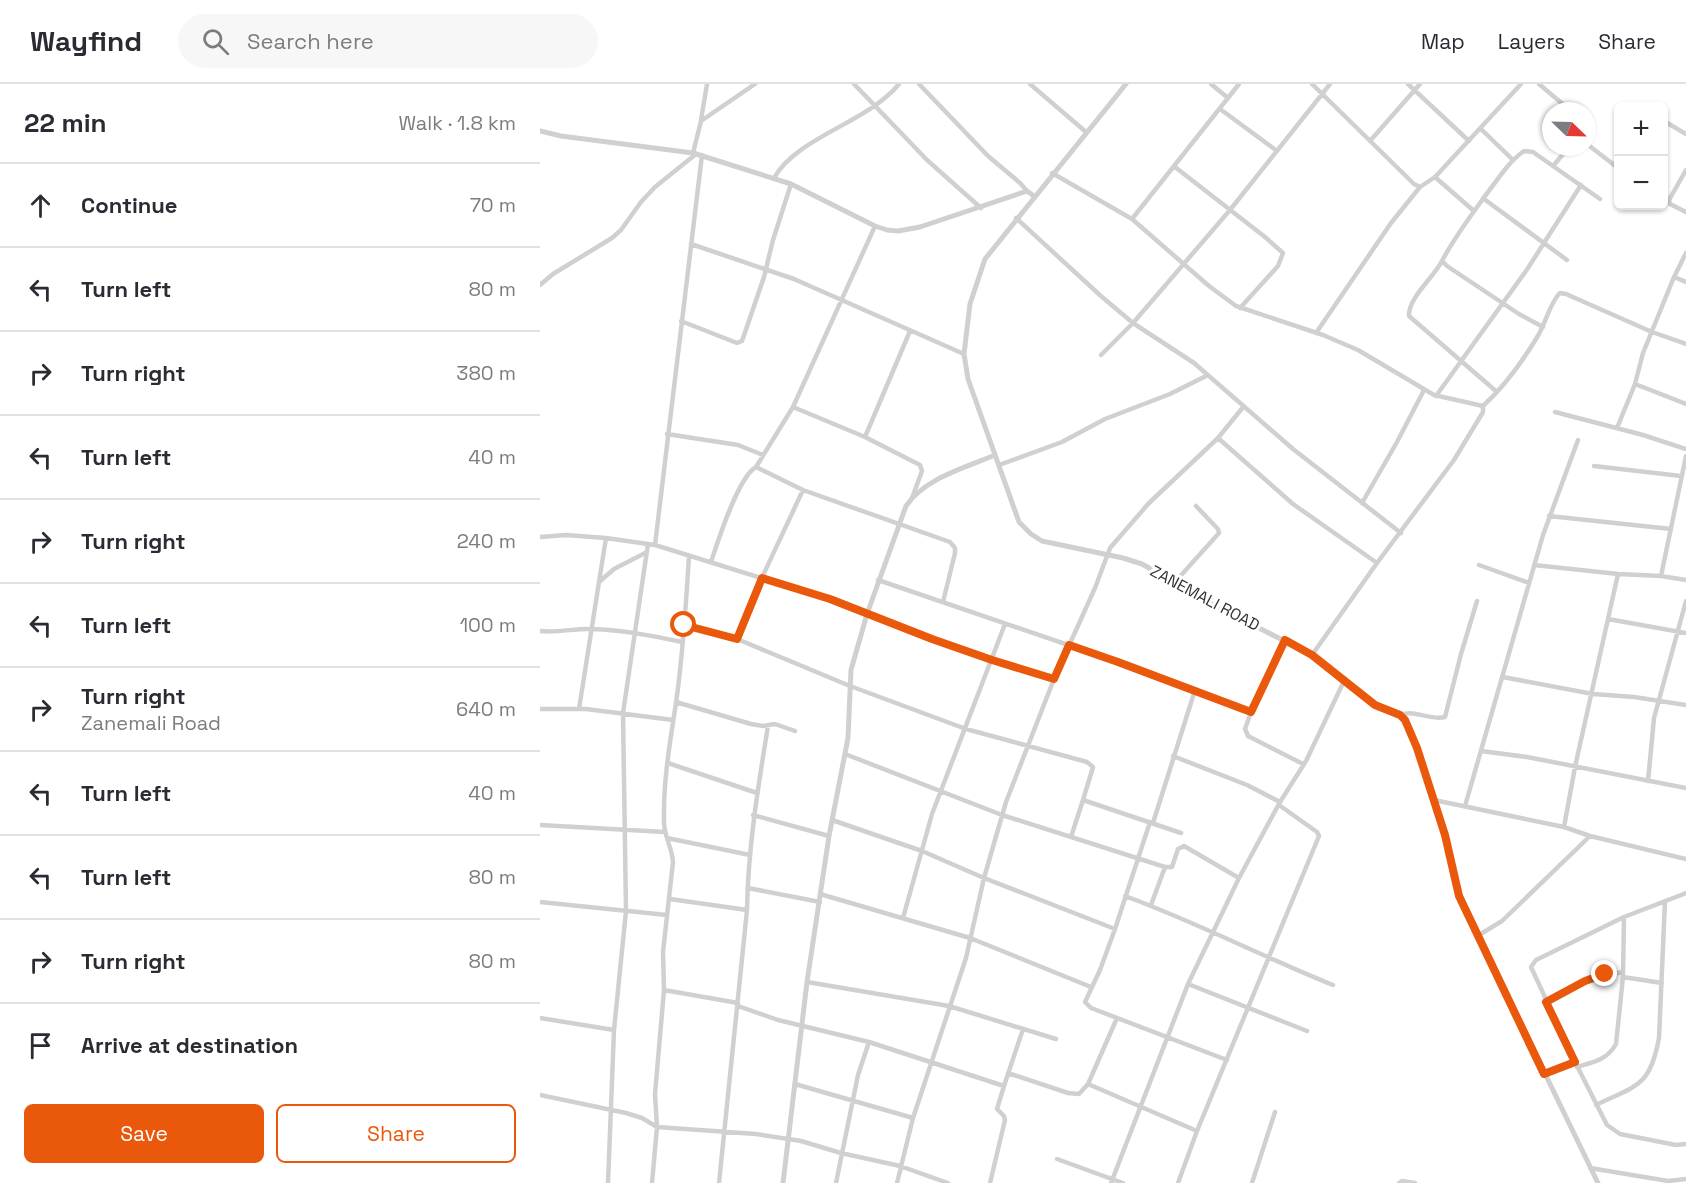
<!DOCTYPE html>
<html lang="en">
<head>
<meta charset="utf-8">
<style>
  body { margin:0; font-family:"Space Grotesk",sans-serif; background:#f7f7f7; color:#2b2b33 }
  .controls { position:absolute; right:18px; top:18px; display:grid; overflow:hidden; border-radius:9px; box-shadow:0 2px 4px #0004 }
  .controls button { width:54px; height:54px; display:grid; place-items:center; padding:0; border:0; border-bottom:2px solid #e1e1e2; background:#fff; color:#2b2b33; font:30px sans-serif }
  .compass { position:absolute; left:1002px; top:18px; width:54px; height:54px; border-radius:50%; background:#fff; box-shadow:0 2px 4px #0004; rotate:113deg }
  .stop { position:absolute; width:18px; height:18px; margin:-14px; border:4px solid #ea580c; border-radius:50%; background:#fff }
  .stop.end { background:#ea580c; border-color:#fff; box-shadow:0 2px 6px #0008 }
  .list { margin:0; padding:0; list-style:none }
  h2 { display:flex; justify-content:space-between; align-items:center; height:78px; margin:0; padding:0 24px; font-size:26px }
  h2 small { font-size:20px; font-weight:400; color:#7c7c81 }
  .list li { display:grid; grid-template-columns:39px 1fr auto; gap:18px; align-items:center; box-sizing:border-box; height:84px; padding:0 24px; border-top:2px solid #e1e1e2 }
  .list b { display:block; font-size:22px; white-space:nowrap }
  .list p { margin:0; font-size:20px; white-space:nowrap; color:#7c7c81 }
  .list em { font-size:20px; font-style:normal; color:#7c7c81 }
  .actions { display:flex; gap:12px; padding:18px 24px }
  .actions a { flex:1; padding:14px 0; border:2px solid #ea580c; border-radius:9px; text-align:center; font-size:21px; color:#ea580c }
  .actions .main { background:#ea580c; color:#fff }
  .icon { flex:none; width:33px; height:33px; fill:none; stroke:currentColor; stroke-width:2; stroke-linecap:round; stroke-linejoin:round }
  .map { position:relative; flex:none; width:1146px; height:1099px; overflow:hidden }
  header { display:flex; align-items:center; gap:36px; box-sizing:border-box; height:84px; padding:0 30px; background:#fff; border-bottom:2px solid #e1e1e2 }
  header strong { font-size:28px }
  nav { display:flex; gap:33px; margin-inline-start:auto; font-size:21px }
  .search { width:420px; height:54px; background:#f7f7f7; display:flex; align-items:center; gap:15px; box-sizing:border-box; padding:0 21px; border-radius:33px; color:#7c7c81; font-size:22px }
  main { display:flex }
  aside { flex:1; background:#fff }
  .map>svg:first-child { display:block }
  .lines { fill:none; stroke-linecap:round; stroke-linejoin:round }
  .minor { stroke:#d0d0d0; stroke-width:4.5 }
  .tertiary { stroke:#d0d0d0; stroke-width:5 }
  .route { stroke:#ea580c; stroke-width:8 }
  .labels { text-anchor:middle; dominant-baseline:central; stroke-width:6; stroke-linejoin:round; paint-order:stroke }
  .street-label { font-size:16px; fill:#333; stroke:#fff }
</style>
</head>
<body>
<header>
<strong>Wayfind</strong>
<div class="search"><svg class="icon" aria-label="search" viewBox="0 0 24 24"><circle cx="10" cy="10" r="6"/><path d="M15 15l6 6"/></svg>Search here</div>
<nav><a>Map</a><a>Layers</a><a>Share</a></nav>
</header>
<main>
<aside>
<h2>22 min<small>Walk · 1.8 km</small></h2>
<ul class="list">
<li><svg class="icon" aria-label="ahead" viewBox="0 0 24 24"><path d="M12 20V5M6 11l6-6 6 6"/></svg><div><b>Continue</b></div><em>70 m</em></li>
<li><svg class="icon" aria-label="left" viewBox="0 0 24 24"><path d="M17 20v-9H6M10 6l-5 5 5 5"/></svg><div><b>Turn left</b></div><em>80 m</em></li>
<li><svg class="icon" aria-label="right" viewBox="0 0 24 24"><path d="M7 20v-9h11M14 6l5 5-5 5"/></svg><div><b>Turn right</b></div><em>380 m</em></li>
<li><svg class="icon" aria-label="left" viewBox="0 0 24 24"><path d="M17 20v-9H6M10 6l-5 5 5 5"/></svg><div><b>Turn left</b></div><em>40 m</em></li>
<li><svg class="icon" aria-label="right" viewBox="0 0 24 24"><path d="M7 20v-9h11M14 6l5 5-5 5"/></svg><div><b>Turn right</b></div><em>240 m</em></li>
<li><svg class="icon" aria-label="left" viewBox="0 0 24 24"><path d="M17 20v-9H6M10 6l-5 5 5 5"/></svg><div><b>Turn left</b></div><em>100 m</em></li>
<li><svg class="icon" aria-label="right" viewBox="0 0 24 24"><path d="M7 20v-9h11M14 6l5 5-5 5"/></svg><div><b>Turn right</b><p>Zanemali Road</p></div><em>640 m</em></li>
<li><svg class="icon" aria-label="left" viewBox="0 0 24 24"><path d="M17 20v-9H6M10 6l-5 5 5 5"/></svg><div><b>Turn left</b></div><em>40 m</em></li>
<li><svg class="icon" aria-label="left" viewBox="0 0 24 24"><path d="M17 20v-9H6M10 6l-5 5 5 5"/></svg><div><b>Turn left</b></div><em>80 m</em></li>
<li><svg class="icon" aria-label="right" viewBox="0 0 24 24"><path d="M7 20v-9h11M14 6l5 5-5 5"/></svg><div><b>Turn right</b></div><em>80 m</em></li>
<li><svg class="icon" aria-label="arrive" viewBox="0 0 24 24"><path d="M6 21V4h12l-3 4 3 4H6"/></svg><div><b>Arrive at destination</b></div></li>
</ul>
<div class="actions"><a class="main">Save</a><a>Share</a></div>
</aside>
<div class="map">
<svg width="1146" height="1099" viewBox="0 0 1146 1099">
  <rect width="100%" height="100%" fill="#fff"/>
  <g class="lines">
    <path class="minor" d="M314,0l73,76 54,48
      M379,0l69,72 32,27 7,8
      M490,0l56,48
      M671,0l17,14
      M772,0l102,100 6,3
      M868,0l61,57
      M999,0l32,27
      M680,25l57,42
      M161,36l6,-36
      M1124,37l22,13
      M1047,38v2
      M941,45l32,31
      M830,57l50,-57
      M1047,60l31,24
      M153,69l8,-32 54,-37
      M1013,82l16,-19
      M635,83l90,70 18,16 -5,13 -38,42
      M1146,86l-17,30 1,4 16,8
      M512,89l80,46 77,67 27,20 87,29 35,15 76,45 49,11
      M895,93l39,34
      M234,94c23,-41 93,-55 125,-94
      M944,115l83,61
      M476,134l86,79 31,26 61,40 99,86 108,84
      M592,135l107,-135
      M151,160l103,35 170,75
      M902,177l5,5 72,48 24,13
      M1134,193l12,5
      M0,201l13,-11 59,-36 9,-8 20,-28 14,-15 41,-33
      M141,237l56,22 5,-2 22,-64 9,-37 18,-56
      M776,249l75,-110 29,-36 15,-10 86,-93
      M561,271l32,-32 97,-113 100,-126
      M1095,300l51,20
      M957,308l-88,-76c-1,-18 25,-39 33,-55 12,-23 28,-44 43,-65 12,-15 23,-34 39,-45l9,1 67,47
      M896,312l92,-128 53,-83
      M253,323l72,30 55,28 2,6 -10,27
      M1015,328l88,23 43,14
      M1077,344l18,-44 8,-31 31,-76 12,-24
      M127,350l71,11 25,10
      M325,353l45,-106
      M678,354l75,66 84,59
      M459,381l63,-23 43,-23 65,-25 38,-19
      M1054,382l87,10
      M216,383l47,23 147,52 5,6v5l-12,49
      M822,419l35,-61 27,-52
      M1009,432l122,13
      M0,453l26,-2 40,3 49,7 174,54 103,41 122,39
      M115,461l47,-390
      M171,478c7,-21 27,-85 45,-95l37,-60 82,-181
      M939,481l50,18
      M994,481l84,9 43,2 25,4
      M1121,492l25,-120
      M338,496l240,82 133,50 34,-72
      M59,498l7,-44
      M635,498l44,-49 -1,-4 -22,-23
      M1068,535l78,14
      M144,541l53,14 113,47 116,43 121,33 6,5 -10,33 98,33
      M0,547c19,2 35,-3 52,-2 31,1 61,7 90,13
      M197,555l21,-53 45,-96
      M772,571l65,-92 77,-103 29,-48v-6c23,-21 40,-45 56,-72 7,-13 10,-27 19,-39l2,-2 6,1 86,38 34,12
      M963,593l90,17 41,3 52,8
      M136,618l75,22 12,2 12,-2 20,7
      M0,625h46l87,11
      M39,625l20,-127 15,-13 33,-17
      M711,628l-6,17 3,7 55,28
      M860,631c16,-6 30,6 45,2l16,-63 16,-53
      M941,667l46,6 159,31
      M305,670l157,61 163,52h7l6,-18 6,-3 55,32
      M633,672l74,29 33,17
      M128,679l89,30
      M1108,697l6,-63 32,-117
      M894,716l130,27 26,9
      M925,722l78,-271 35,-95
      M213,731l76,21
      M292,736l90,31 62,27 131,51
      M610,738l-35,107 -15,41 -15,32 6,6 136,52
      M613,739l42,-133
      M0,741l125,7
      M1024,743l11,-60 43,-193
      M531,753l12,-37
      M127,754l83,17
      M208,804l72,14
      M1146,809l-62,24 -88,43 -5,7 44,95 32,63 13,9 56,11 10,-1
      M280,810l150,44 121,49
      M585,812c71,26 138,61 208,89
      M130,815l77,11
      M0,818l127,13
      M611,821l14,-38
      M363,834l29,-104 73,-190
      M939,851l23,-14 88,-85 96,23
      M1083,893l39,6
      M267,898l142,24 107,33
      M648,900l119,47
      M124,906l74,13
      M1006,918l50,-25 27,-5
      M198,922l40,14 91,22 135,44 19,-57
      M0,934l74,12
      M1037,983c17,-5 30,-7 39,-23l7,-67 1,-60
      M468,989l60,20 11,1 9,-10 29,-66
      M1004,990l31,-12
      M255,1000l118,34
      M548,1000l109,47
      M0,1011l86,18 16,5 15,9 99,7 45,7 40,12 59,13 48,17
      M1056,1021c41,-20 54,-18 63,-67l6,-137
      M517,1075l66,24
      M1050,1084l78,13 18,-2
      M68,1099l6,-153 12,-119 -3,-198 25,-169
      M112,1099l5,-56 -2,-33 9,-104 -1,-38 10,-90c-1,-15 -9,-26 -9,-40 -1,-40 6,-80 12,-119 7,-48 10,-98 13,-147
      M179,1099l28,-273c1,-62 11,-123 21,-184
      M296,1099l22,-108 11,-33
      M357,1099l16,-65 53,-160 18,-80 22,-76 48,-123 41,-91 15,-40 39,-45 69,-65 26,-32
      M450,1099l15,-63 -1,-4 -7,-7 7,-23
      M571,1099l77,-199 51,-106 41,-76 26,-41 38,-80
      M638,1099l19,-52 122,-295 -2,-4 -38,-27
      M712,1099l23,-71
      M859,1099l3,-2 13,2"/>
    <path class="tertiary" d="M586,0l-141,175 -15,45 -6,50 4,25 51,143 12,12 11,7 81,17 19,6 72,41 98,50 63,50 25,10 5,5 12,28 28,87 14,61 139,287
      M0,47l21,5 132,17 98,31 84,42 12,4 11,1 22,-4 107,-36 7,5
      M243,1099l24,-201 22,-146 19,-98 3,-68 16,-56 39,-108c19,-28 59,-38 89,-51"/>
  </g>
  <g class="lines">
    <path class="route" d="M144,541l53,14 25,-61 68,21 102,40 60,21 62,19 15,-34 49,17 133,50 34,-72 27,15 63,50 25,10 5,5 12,28 28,87 14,61 85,178 31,-12 -29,-60 39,-21 20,-7"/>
  </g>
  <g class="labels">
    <g class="street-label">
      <text transform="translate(665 514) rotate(28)">ZANEMALI ROAD</text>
    </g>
  </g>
</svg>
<div class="controls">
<button>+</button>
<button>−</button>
</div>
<svg class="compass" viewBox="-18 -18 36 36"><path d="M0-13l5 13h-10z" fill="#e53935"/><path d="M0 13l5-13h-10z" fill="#7c7c81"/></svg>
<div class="stop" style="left:144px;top:541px"></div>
<div class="stop end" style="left:1065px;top:890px"></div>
</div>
</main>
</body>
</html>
